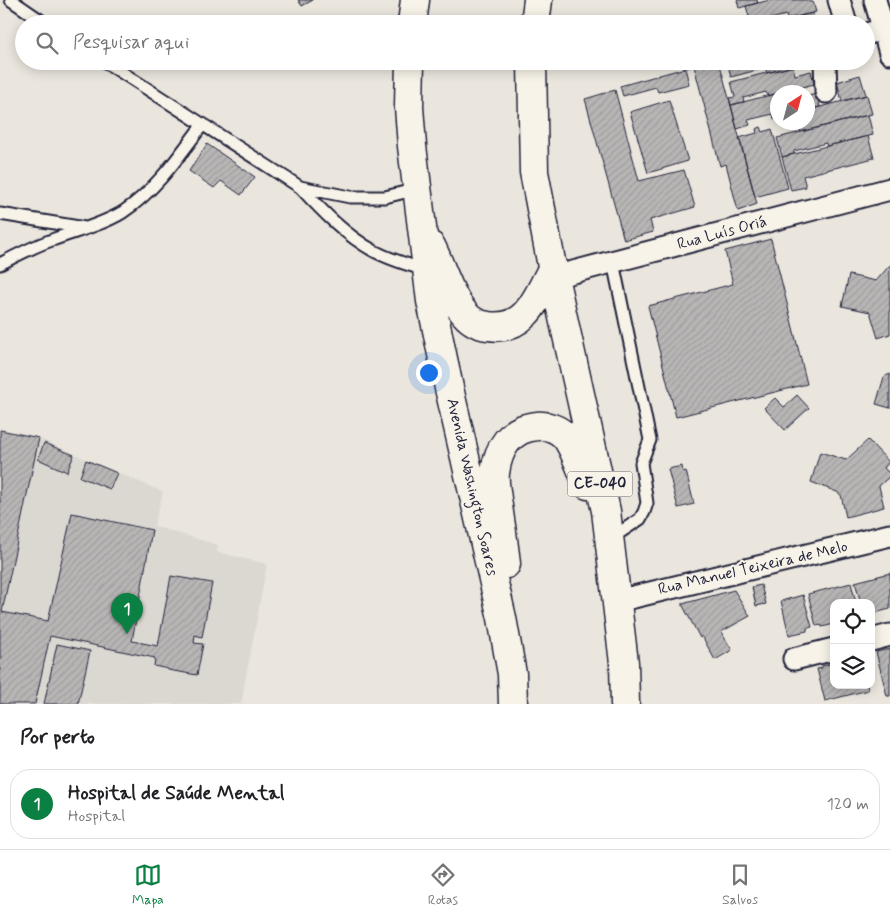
<!DOCTYPE html>
<html lang="pt">
<head>
<meta charset="utf-8">
<style>
  body { margin:0; font-family:Mynerve,sans-serif; background:#f2f2f2; color:#202124 }
  .controls { position:absolute; right:15px; bottom:15px; display:grid; overflow:hidden; border-radius:10px; box-shadow:0 2px 12px #0003 }
  .controls button { width:45px; height:45px; display:grid; place-items:center; padding:0; border:0; border-bottom:1px solid #e0e0e0; background:#fff; color:#202124; font:25px sans-serif }
  .compass { position:absolute; left:770px; top:85px; width:45px; height:45px; border-radius:50%; background:#fff; box-shadow:0 2px 12px #0003; rotate:36deg }
  .you { position:absolute; left:428px; top:372px; width:18px; height:18px; margin:-12px; border:4px solid #fff; border-radius:50%; background:#1a73e8; box-shadow:0 0 0 8px #1a73e833 }
  .badge { display:grid; place-items:center; width:32px; height:32px; border-radius:50%; background:#0b8043; color:#fff; font-size:16px; font-weight:700 }
  .pin { position:absolute; translate:-50% -41px; filter:drop-shadow(0 1px 2px #0008) }
  .pin::after { content:''; position:absolute; top:26px; width:18px; height:15px; background:inherit; clip-path:polygon(0 0,100% 0,50% 100%) }
  .list { margin:0; padding:0; list-style:none }
  h2 { display:flex; justify-content:space-between; align-items:center; height:65px; margin:0; padding:0 20px; font-size:21px }
  h2 small { font-size:16px; font-weight:400; color:#757577 }
  .list li { display:grid; grid-template-columns:32px 1fr auto; gap:15px; align-items:center; box-sizing:border-box; height:70px; margin:0 10px 10px; padding:0 10px; border:1px solid #e0e0e0; border-radius:20px }
  .list b { display:block; font-size:19px; white-space:nowrap }
  .list p { margin:0; font-size:16px; white-space:nowrap; color:#757577 }
  .list em { font-size:16px; font-style:normal; color:#757577 }
  .icon { flex:none; width:28px; height:28px; fill:none; stroke:currentColor; stroke-width:2; stroke-linecap:round; stroke-linejoin:round }
  .map { position:relative; flex:none; width:890px; height:704px; overflow:hidden }
  .search { position:absolute; background:#fff; box-shadow:0 2px 12px #0003; left:15px; right:15px; top:15px; height:55px; display:flex; align-items:center; gap:12px; box-sizing:border-box; padding:0 18px; border-radius:28px; color:#757577; font-size:19px }
  .sheet { height:145px; background:#fff }
  nav { display:flex; justify-content:space-around; align-items:center; box-sizing:border-box; height:70px; border-top:1px solid #e0e0e0; background:#fff; font-size:14px; color:#757577 }
  nav a { display:grid; justify-items:center; gap:2px }
  nav .on { color:#0b8043 }
  .map>svg:first-child { display:block }
  .built { fill:#dbd8d2 }
  .building { fill:url(#building-hatch); stroke:#22223b }
  .lines { fill:none; stroke-linecap:round; stroke-linejoin:round }
  .lane-casing { stroke:#22223b; stroke-width:15 }
  .street-casing { stroke:#22223b; stroke-width:25 }
  .highway-casing { stroke:#22223b; stroke-width:31 }
  .lane { stroke:#f7f3e8; stroke-width:11 }
  .street { stroke:#f7f3e8; stroke-width:21 }
  .highway { stroke:#f7f3e8; stroke-width:28 }
  .labels { text-anchor:middle; dominant-baseline:central; stroke-width:4; stroke-linejoin:round; paint-order:stroke }
  .shield { fill:#f7f3e8; stroke:#62616f; stroke-width:1 }
  .shield-label { font-size:15px; font-weight:bold; fill:#22223b }
  .street-label { font-size:16px; fill:#22223b; stroke:#f7f3e8 }
</style>
</head>
<body>
<div class="map">
<svg width="890" height="704" viewBox="0 0 890 704">
  <defs>
    <pattern id="building-hatch" width="6" height="6" patternUnits="userSpaceOnUse" patternTransform="scale(1.25)"><rect width="6" height="6" fill="#b8b6b5"/><path d="M-1 1l2-2M0 6l6-6M5 7l2-2" fill="none" stroke="#9e9c9d"/></pattern>
  </defs>
  <rect width="100%" height="100%" fill="#eae6de"/>
  <filter id="ink" filterUnits="userSpaceOnUse"><feTurbulence type="fractalNoise" baseFrequency=".02" numOctaves="2"/><feDisplacementMap in="SourceGraphic" scale="10" xChannelSelector="R" yChannelSelector="G"/><feConvolveMatrix kernelMatrix="1 2 1 2 8 2 1 2 1" color-interpolation-filters="sRGB"/></filter>
  <g filter="url(#ink)">
    <path class="built" d="M0,428l33,8 130,56 -9,34 64,19 -1,7 50,12 -26,140h-241z"/>
    <path class="building" d="M298,0h15l-11,6z
      M737,0h20l1,3 -19,5z
      M770,0h39v2h4l3,10 -29,7 -1,-4 -35,9 -5,-18z
      M813,13l2,9 17,-5 1,7h-63z
      M703,17l2,7 -20,-1z
      M684,61h28l-26,7z
      M712,61h7l38,143 -19,7 -12,-47 -6,2 -26,-100z
      M727,61h82v1l-42,11 -2,-5 -34,9z
      M793,66l2,9 16,-4 3,13 -46,12 -2,-4 -23,6 1,4 -13,3 -2,-7 6,-1 -4,-15z
      M685,68l4,16 -31,8 -2,-5 -33,9 -3,-10z
      M860,75l6,20 -24,6 -5,-19z
      M798,88l1,4h-18z
      M615,90l24,91 45,-11 11,37 -45,13 3,12 -29,8 -39,-141z
      M778,93v25l-4,1 -1,-5 -25,6 2,5 -13,4 -6,-24z
      M817,94l3,13 -12,3v-14z
      M867,95l5,19 -72,18v-3l-11,2 -3,-9h22v-12z
      M669,100l19,61 -40,12 -18,-61z
      M868,115l5,20 -46,11 -1,-3 -32,8v3l-12,3 -5,-19z
      M761,127l2,5 9,-3 16,59 -33,9 -16,-59 18,-5 -1,-4z
      M868,136l6,22 -71,18 3,11 -15,3 -9,-33z
      M207,144l48,33 -14,18 -20,-14 -7,7 -25,-17z
      M771,239l36,145 -131,33 -28,-111 85,-22 -8,-33z
      M890,265v69l-12,4 -8,-26 -28,-6 7,-31 27,6z
      M890,374v34l-14,-4 8,-27z
      M797,395l12,13 -24,22 -21,-22 11,-10 9,9z
      M0,430l39,8 -37,174 46,9 24,-108 80,17 -20,111 26,5 13,-70 41,7 -10,54 -7,-2 -1,8 9,1 -6,31 -29,-5v-1l-14,-3 1,-8 -105,-22 -15,68h-35v-40l2,-8 -2,-1z
      M868,440l21,22 -5,6 6,6v2l-11,10 5,21 -38,10 -5,-22 -4,-3 -26,-10 9,-30 26,8z
      M44,443l30,12 -7,17 -29,-13z
      M86,460l31,13 -7,16 -30,-12z
      M682,466l1,6 3,-1 8,33 -16,4 -10,-39z
      M890,573v36l-19,5v-11h-10l-6,-21z
      M851,583l5,20h-22v21l-12,3 -1,-2 -5,1 -8,-32z
      M761,585l5,19 -10,2 -4,-19z
      M734,590l16,26 -29,16 11,18 -17,10 -13,-24 -2,2 -18,-34z
      M803,595l9,32 -5,1v3l-18,4 -8,-34z
      M57,644l33,7 -12,53h-34z
      M890,649v47h-3l-11,-44z
      M834,663v22h33l1,5 -43,11 -8,-32 5,-1v-2z"/>
    <g class="lines">
      <g class="lane-casing">
        <path id="lane" d="M11,0l35,24
          M104,61l196,126c22,24 45,48 74,64 17,9 34,14 52,19
          M300,187l50,10h35l32,-8
          M0,214l85,14
          M0,264c17,-9 34,-18 52,-24 24,-9 50,-15 71,-28 33,-22 56,-56 80,-88
          M610,539l30,-20 4,-7 3,-9 -6,-40 9,-23 -37,-178"/>
      </g>
      <g class="street-casing">
        <path id="street" d="M839,0l7,24
          M875,0l15,53
          M866,34l18,-5
          M825,61l1,31
          M554,277l336,-88
          M617,601l273,-66
          M871,640l19,-5
          M794,659l40,-10"/>
      </g>
      <g class="highway-casing">
        <path id="highway" d="M412,24l3,-24
          M535,24l3,-24
          M410,61l-1,46 3,39 19,155 18,87 53,230 10,56 1,30
          M532,61l2,111 20,105 52,234 18,152 1,41
          M431,246c11,22 18,49 34,68 7,8 14,11 23,12 39,6 50,-31 65,-59
          M506,564c-2,-21 -6,-43 -9,-65 -1,-8 -3,-18 -2,-26 3,-25 15,-45 42,-47 10,-1 21,3 28,10 10,12 16,35 23,49"/>
      </g>
      <use href="#lane" class="lane"/>
      <use href="#street" class="street"/>
      <use href="#highway" class="highway"/>
    </g>
  </g>
  <g class="labels">
    <rect class="shield" x="567.5" y="471.5" width="65" height="25" rx="4"/>
    <g class="shield-label">
      <text x="600" y="484">CE-040</text>
    </g>
    <g class="street-label">
      <text transform="translate(722 233) rotate(-15)">Rua Luís Oriá</text>
      <text transform="translate(472 487) rotate(77)">Avenida Washington Soares</text>
      <text transform="translate(753 568) rotate(-13)">Rua Manuel Teixeira de Melo</text>
    </g>
  </g>
</svg>
<div class="controls">
<button><svg class="icon" aria-label="locate" viewBox="0 0 24 24"><circle cx="12" cy="12" r="6"/><path d="M12 2v4M12 18v4M2 12h4M18 12h4"/></svg></button>
<button><svg class="icon" aria-label="layers" viewBox="0 0 24 24"><path d="M12 4l9 5-9 5-9-5zM3 14l9 5 9-5"/></svg></button>
</div>
<svg class="compass" viewBox="-18 -18 36 36"><path d="M0-13l5 13h-10z" fill="#e53935"/><path d="M0 13l5-13h-10z" fill="#757577"/></svg>
<div class="you"></div>
<div class="pin badge" style="left:127px;top:634px">1</div>
<div class="search"><svg class="icon" aria-label="search" viewBox="0 0 24 24"><circle cx="10" cy="10" r="6"/><path d="M15 15l6 6"/></svg>Pesquisar aqui</div>
</div>
<section class="sheet">
<h2>Por perto<small></small></h2>
<ul class="list">
<li><span class="badge">1</span><div><b>Hospital de Saúde Mental</b><p>Hospital</p></div><em>120 m</em></li>
</ul>
</section>
<nav>
<a class="on"><svg class="icon" aria-label="map" viewBox="0 0 24 24"><path d="M3 6l6-2 6 2 6-2v14l-6 2-6-2-6 2zM9 4v14M15 6v14"/></svg>Mapa</a>
<a><svg class="icon" aria-label="directions" viewBox="0 0 24 24"><path d="M12 3l9 9-9 9-9-9zM9 14v-3h6M13 9l2 2-2 2"/></svg>Rotas</a>
<a><svg class="icon" aria-label="saved" viewBox="0 0 24 24"><path d="M7 4h10v16l-5-4-5 4z"/></svg>Salvos</a>
</nav>
</body>
</html>
